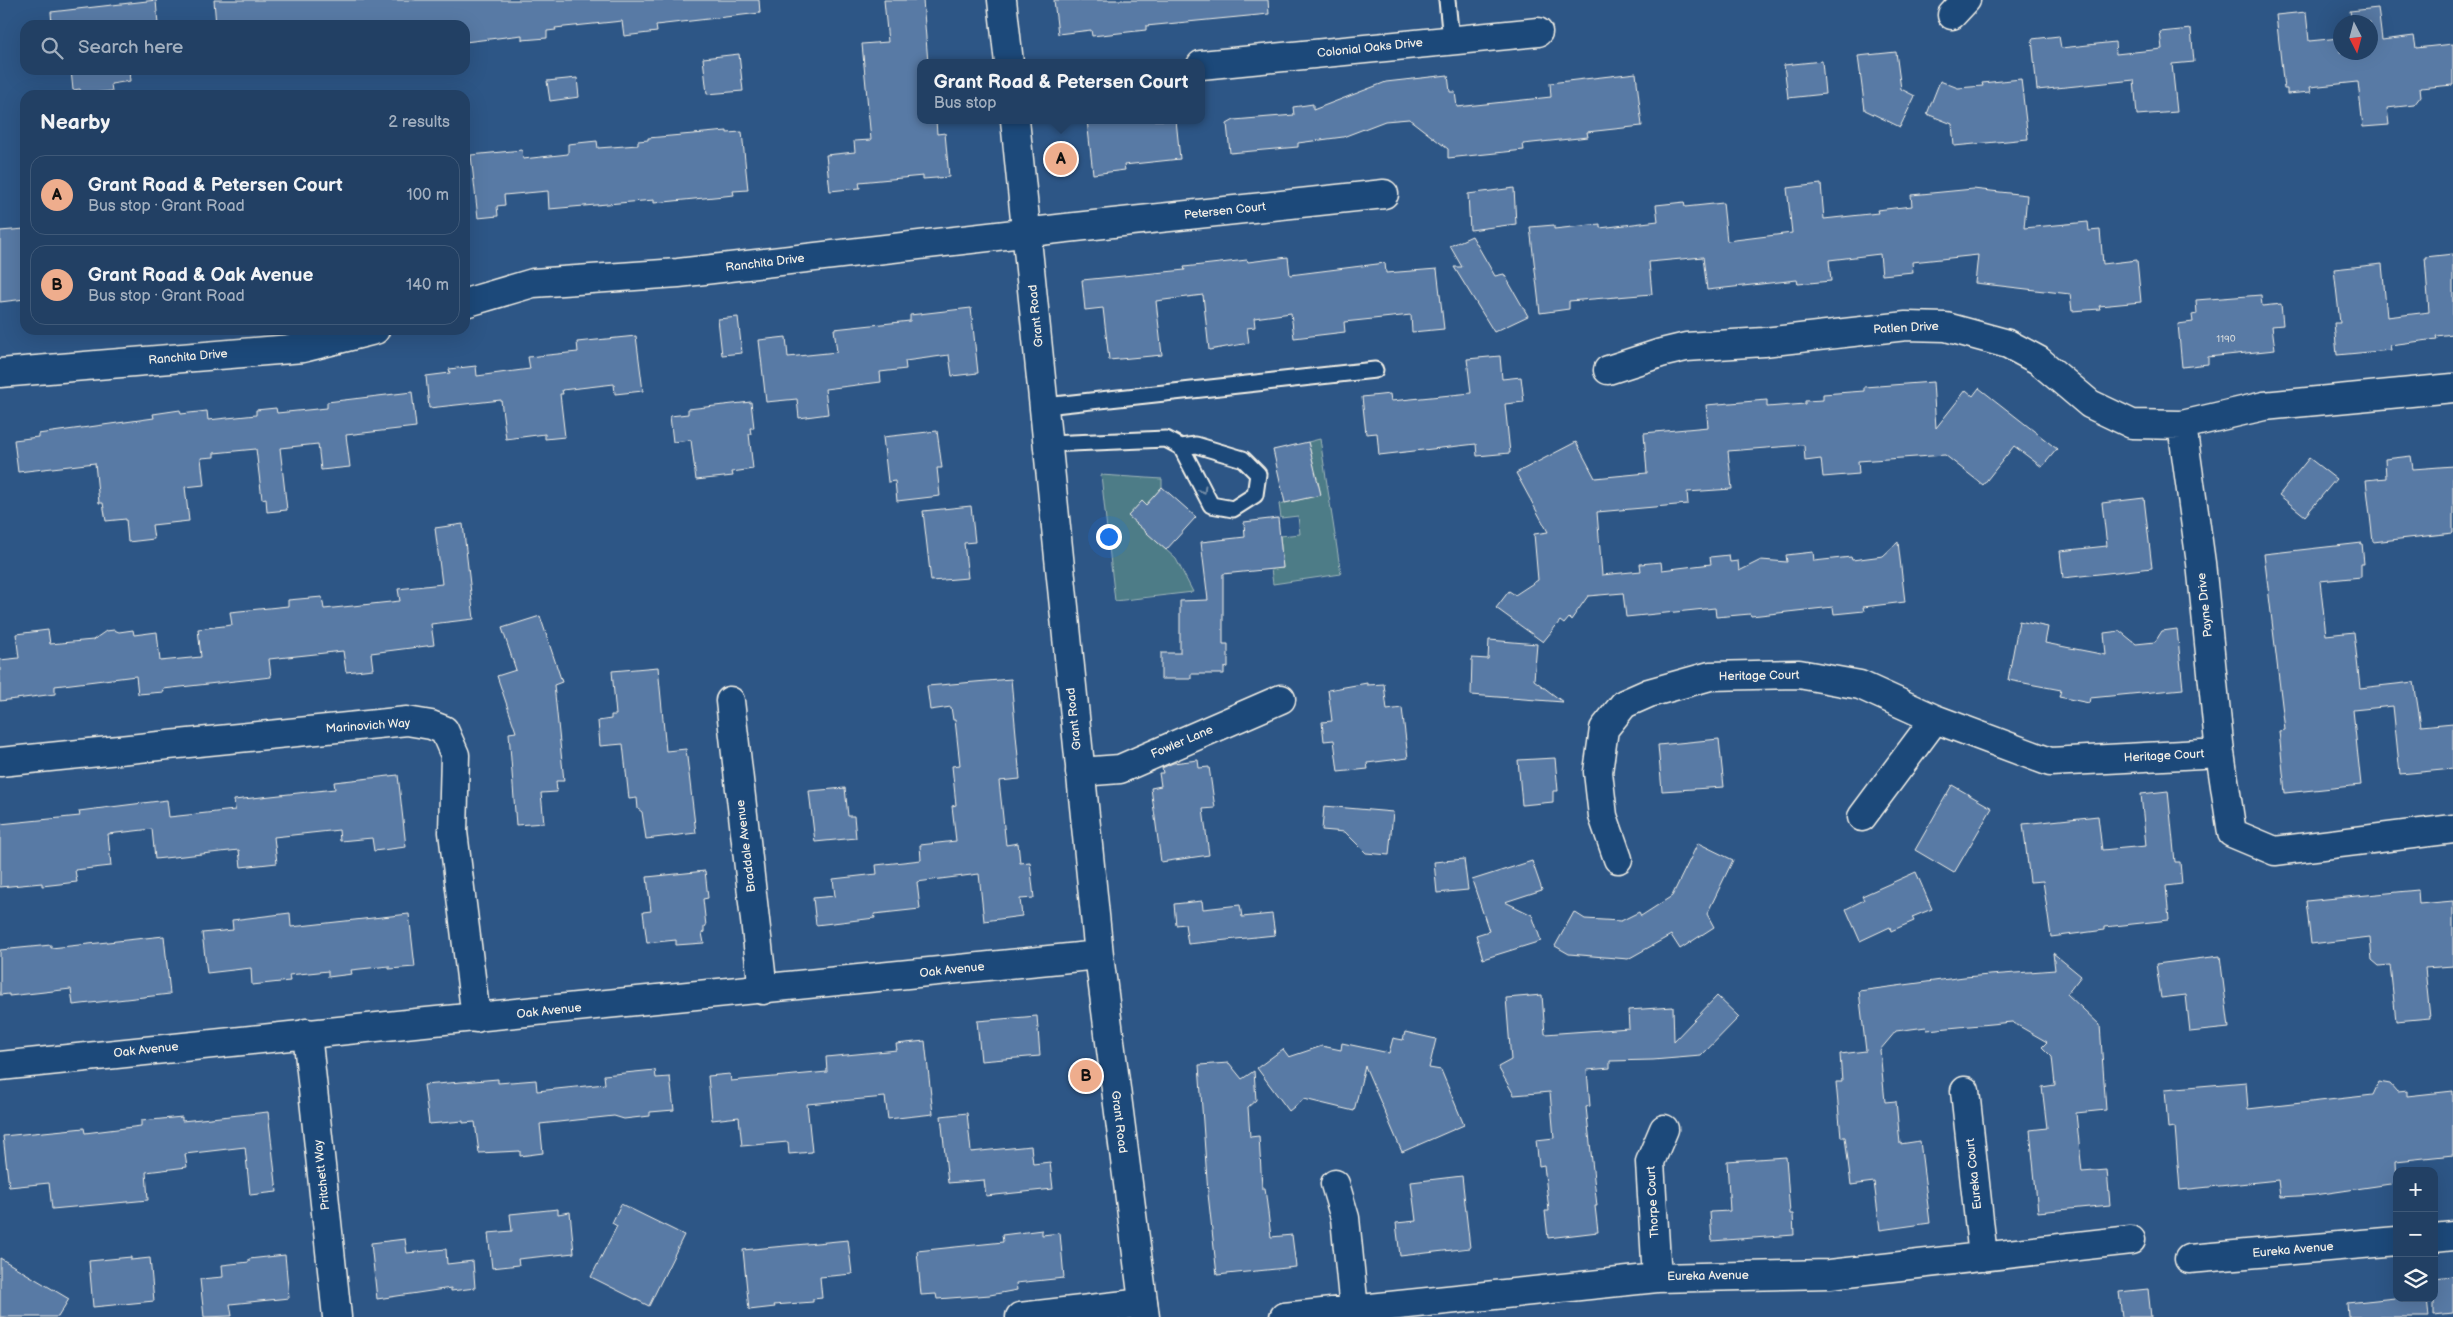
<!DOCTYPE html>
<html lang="en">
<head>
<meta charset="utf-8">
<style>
  body { margin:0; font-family:"Balsamiq Sans",sans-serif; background:#2a476a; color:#f1f3f6 }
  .controls { position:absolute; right:15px; bottom:15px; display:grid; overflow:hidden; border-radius:10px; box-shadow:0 5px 20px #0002 }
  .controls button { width:45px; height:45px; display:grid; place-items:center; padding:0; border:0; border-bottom:1px solid #3f5978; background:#224064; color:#f1f3f6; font:25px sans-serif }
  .compass { position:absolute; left:2333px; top:15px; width:45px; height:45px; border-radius:50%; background:#224064; box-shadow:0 5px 20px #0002; rotate:174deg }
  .you { position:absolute; left:1108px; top:536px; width:18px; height:18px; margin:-12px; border:4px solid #fff; border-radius:50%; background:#1a73e8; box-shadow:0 0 0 8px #1a73e833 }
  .badge { display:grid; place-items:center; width:32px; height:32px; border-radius:50%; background:#eead8d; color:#111; font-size:16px; font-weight:700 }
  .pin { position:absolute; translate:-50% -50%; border:2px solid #fff; box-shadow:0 1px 5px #0006 }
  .popup { position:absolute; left:917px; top:59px; width:288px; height:65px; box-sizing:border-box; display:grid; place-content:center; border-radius:10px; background:#224064; filter:drop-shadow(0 1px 4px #0005); font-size:16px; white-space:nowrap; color:#a2afbf }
  .popup b { font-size:19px; color:#f1f3f6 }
  .popup::after { content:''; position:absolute; left:50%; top:100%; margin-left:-10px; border:10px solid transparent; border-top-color:#224064 }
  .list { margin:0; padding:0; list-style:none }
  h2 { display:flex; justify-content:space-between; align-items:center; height:65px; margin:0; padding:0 20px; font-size:21px }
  h2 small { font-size:16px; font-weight:400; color:#a2afbf }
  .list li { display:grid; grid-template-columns:32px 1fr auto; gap:15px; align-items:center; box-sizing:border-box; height:80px; margin:0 10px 10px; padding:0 10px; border:1px solid #3f5978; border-radius:15px }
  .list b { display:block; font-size:19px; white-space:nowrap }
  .list p { margin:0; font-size:16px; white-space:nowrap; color:#a2afbf }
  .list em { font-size:16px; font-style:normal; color:#a2afbf }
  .icon { flex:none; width:28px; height:28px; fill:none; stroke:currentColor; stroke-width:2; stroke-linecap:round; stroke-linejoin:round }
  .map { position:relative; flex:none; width:2453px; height:1317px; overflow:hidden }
  .search { position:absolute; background:#224064; box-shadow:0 5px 20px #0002; left:20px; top:20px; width:450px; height:55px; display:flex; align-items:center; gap:12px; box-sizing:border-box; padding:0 18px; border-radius:15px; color:#a2afbf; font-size:19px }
  .panel { position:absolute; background:#224064; box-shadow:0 5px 20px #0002; left:20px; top:90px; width:450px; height:245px; border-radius:15px }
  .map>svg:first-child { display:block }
  .green { fill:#4d7c87; stroke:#a0b6b8 }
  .building { fill:#587aa5; stroke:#f4f1e8 }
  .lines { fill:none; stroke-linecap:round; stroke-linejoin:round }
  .lane-casing { stroke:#f4f1e8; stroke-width:19 }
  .street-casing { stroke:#f4f1e8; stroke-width:31 }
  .secondary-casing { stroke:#f4f1e8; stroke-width:31 }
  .lane { stroke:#1f4a7a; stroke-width:15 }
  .street { stroke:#1f4a7a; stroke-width:28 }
  .secondary { stroke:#1f4a7a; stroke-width:28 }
  .oneway { stroke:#748da6 }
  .labels { text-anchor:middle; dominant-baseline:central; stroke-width:4; stroke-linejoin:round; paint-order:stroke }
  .number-label { font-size:10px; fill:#cdd3d7 }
  .street-label { font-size:12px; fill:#f4f1e8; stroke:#1f4a7a }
</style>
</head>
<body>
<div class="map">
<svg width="2453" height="1317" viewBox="0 0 2453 1317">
  <rect width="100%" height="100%" fill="#2d5686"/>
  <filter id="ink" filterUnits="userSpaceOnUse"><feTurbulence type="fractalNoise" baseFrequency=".02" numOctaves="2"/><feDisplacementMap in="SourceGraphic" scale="10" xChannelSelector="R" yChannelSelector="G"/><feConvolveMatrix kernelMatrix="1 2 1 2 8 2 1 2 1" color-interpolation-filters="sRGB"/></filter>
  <g filter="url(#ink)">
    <path class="green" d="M1320,439l21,135 -68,10 -2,-15 12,-1 -3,-32 20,-2 -2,-18 -17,2 -2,-14 42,-9 -3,-13 -6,1 2,-17 -6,-24z
      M1101,475l61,4v8l-16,18 -4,-4 -13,15 47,43 17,33 -78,9z"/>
    <path class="building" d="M156,0l2,25h-106l-1,-13z
      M214,0h545l1,13 -104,12 1,7 -33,4 -2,-15 -67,7 1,2 -9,1v7l-25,2v-5l-57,7v-17h-249z
      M884,0h39l5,63h-7v57h15l1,14 8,-1 4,44 -26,2v-3l-64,6 1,6 -30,3 -4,-36 29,-3 -1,-11 17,-1 -9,-96 26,-2z
      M1054,0h214l1,14 -123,12v4l-54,6 -1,-6 -33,4z
      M2378,8l4,32 32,-4 2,12 37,-4v41l-33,3 1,8 -7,9 -27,3 2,17 -26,2 -5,-45 -48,5 1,5 -24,2v-5h-3l-8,-74 30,-3 3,29 31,-3v14h30v-30h-18l-2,-11z
      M2191,29l3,33 -22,2 5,48 -40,3 -3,-35 -97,10 -5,-51 27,-3 2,12 54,-6 1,12 46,-5 -2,-17z
      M1896,52l5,37 14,7 -15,31 -35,-17 -7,-54z
      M739,54l4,37 -36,3 -4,-36z
      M1822,61l3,33 -37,4 -4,-33z
      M71,70h58l1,11 -19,3 1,7 -31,3 -1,-5 -7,1z
      M1636,73l6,53 -55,6 1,5 -65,7 1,6 -76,8v-9l-39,-30 -24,2 -42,16 -45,6v4l-68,6 -3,-29 7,-4 60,-5 -1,-8 20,-3v6l73,-28 62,-7 2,17h5l2,15 94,-10 -1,-14z
      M577,78l2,19 -29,4 -3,-20z
      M2021,79l7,60 -74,7 -2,-22 -25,-10 13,-33 18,7 25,-2 -1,-3z
      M1087,120h89l4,39 -56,6 1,5 -32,4z
      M727,131v2l15,-1 6,58 -15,1 1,4 -80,8v-3l-105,9 -1,-18 -44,4 1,10 -8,1 1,10 -20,2 -7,-63 51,-5 1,9 45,-5v-10l29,-3 1,7 40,-3v-4l10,-1v-2z
      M1821,184l3,35 54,-6 -1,-3 35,-4 -1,-11 62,-6 54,6 -3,33 64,-6 1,9 11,-1 3,34 34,-4 4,42 -42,4 1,3 -28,2 -2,-17 -95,-11 3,-28 -66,7 1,10 -31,3 -2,-21 -51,6 2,21 -33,3 -1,-4 -90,10 -4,-33 -54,5 3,32 -83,7v8l-29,4 -10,-86 24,-2v4l46,-5v4l58,-7 -2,-16 28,-3 1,5 38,-4 4,38 65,-8 -5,-45z
      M1514,188l2,36 -46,6 -2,-36z
      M25,229v70l-25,3v-71z
      M1472,236l23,40 9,-2 24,42 -34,16 -40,-65h8l-12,-21z
      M2453,254v80l-17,2 1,3 -47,6 1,5 -54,5 -3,-32h6l-6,-54 48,-5 5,53 42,-5 -4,-55z
      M1288,257l2,18 95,-12 1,10 51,-4 7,60 -32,3 -1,-17 -67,7 1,10 -51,6 -3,-25 -37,5 1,9 -8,1 2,15 -40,7 -6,-55 -47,6 6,54 -53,5 -6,-52 -18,2 -3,-30 103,-10 -1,-3 63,-7 1,2z
      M2261,295l1,11 19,-2 2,21 -11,1 3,24 -67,7v7l-26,3 -4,-43 15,-2 -1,-7 5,-1 -1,-14z
      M971,308l7,65 -26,3 -3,-21 -44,6 1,8 -26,3 1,10 -56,7 3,25 -29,4 -2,-19 -31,3 -7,-62 27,-3 2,20 49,-5 -3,-23 76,-8v-6z
      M738,317l4,36 -20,2 -4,-36z
      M636,336l7,55 -28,3 -1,-10 -52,6 1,4h-3l5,43 -20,2v-5l-39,5 -5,-39 -72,8 -3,-32 24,-3 -1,-4 27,-3 1,10 53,-7 -2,-12 50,-5 -1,-10z
      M1500,356l2,23 19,-2 3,25 -19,2 5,49 -33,3 -1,-12 -97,11 -2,-22 -11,1 -4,-37 28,-3 1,7 80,-8 -4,-34z
      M1933,382l3,46 30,-38 7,6 6,-8 78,61 -15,18 -28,-21 -31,39 -38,-30 -87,6 1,13 -36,3 -2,-18 -16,2 -1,-16 -76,6 4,38 -45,3 1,12 -91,8 5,63 39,-4 -1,-7 21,-2 1,8 49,-6 -1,-7 19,-2 1,7 8,-1 1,10 22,-11 26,2 -1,-7 27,-3 1,9 37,-4 1,3 31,-4 15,-14 7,60 -42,5 1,4 -30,3 -1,-7 -82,9 -1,-2 -34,3 -1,-9 -89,9 -3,-24 -35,3 -17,24 -2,-2 -5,6 -4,-3 -17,21 -47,-34 13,-17 6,4 23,-15 -4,-46 14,-2 -32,-59 60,-31 19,36 52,-5 -3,-40 64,-6 -2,-22 61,-5v7l38,-3v-3l18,-1v-6l41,-3v-4z
      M412,392l4,35 -70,8 4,32 -29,3 -3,-26 -38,4 7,62 -20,2 -1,-14 -4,1 -6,-50 -42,4v4l-13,1 3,27 -19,2 4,34 -37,4 2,14 -26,3 -2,-23 -20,2 -3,-18h-4l-4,-40 -77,9 -4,-32 24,-3v-3l116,-16 -1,-4 27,-4 1,4 26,-3 1,9 48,-5v-5l20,-2 1,5 50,-5v-6z
      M751,402l3,26h-4l1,6h-2l4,35 -21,3 1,4 -37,4 -5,-40 -18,2 -3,-26 18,-2v-5z
      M937,431l5,37h-5l3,28 -43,5 -2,-20 -7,1 -5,-45z
      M1308,442l13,53 -36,8 -12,-53z
      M2411,456l2,13 40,-3v67l-80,9 -7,-62 20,-2 -1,-19z
      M2309,458l27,21 -31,37 -26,-21z
      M1162,487l34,30 -30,33 -38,-34 14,-15 4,4z
      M2144,498l8,70 -89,10 -3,-27 47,-5 -5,-43z
      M971,506l4,36 -11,1 4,35 -37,3 -8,-70z
      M1278,518l5,50 -60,6v70h5v23l-4,1v6h-33v5h-30v-26h19v-52l28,-1 -7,-58 44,-5 -1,-15z
      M463,524l11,95 -43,5 3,21 -63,8 2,16 -27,3 -3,-21 -74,8 2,18 -108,12 1,3 -26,2 -2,-18 -81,10v8l-55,7v-41l19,-2 -3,-24 32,-4 2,14 43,-4 13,-9 8,-1 5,2 14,-2 1,5 23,-3 3,29 41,-4 -3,-28 34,-4 -2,-13 58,-6v-6l34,-3 2,12 76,-8 -2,-12 44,-5 -7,-56z
      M2362,543l2,21h-3v13l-41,4 6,54 28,-3 6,56 54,-6 7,44 32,-3v46l-53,5 -7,-68 -40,4 8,75 -76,8 -6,-62 6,-1 -21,-176z
      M540,616l22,66 -8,3 10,96h-8l1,11 -16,1 3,30 -28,2 -7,-92 7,-1 -19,-56 19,-6 -14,-42z
      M2019,621l29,6 -3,16 61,12 -2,-22 16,-2 16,13 19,-2 7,-11 15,-2 6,60 -93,9 -1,5 -30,-6 2,-7 -53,-10z
      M1489,640l48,4 -3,36 29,22 -92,-7 1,-37 16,1z
      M658,667l8,84 20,-2 10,84 -50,6 -4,-27 -4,-3 -1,-11 -8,1 -6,-55 -23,2 -2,-25 13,-2v-4h5l-4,-44z
      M1011,679l9,100 -21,2 7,64 12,-2 2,20 10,-1 4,36 -14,1 2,17 -38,5 -5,-47 -62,8 3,27 -46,5 1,4 -59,7 -3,-27 22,-2 -2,-17 44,-5 -1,-9 45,-5 -1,-15 36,-4 -4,-35 4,-1 -4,-39 8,-1 -5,-45h-2l-2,-13 -21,3 -3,-24z
      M1367,683v2l17,-1 3,26 15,-2 6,50 -41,5 1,6 -30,3 -4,-32 -10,1 -2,-19 10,-1 -4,-31z
      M1719,739l5,48 -62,4 -4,-46z
      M1555,758l3,33h-5v11l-31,3 -4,-45z
      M1198,760l1,8 10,-1 6,41 -12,1 6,46 -48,7 -10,-74 10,-2 -2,-13h4l-1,-5 11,-5z
      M398,775l8,72 -32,4 -2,-13 -32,3 -1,-11 -65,7 3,26 -36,4 -2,-17 -84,9 -3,-30 -44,5 3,32 -36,4 2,12 -35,4v-3l-42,4v-63l80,-8 -1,-5 88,-11 2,17 66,-7 -1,-10 101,-11 -1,-7z
      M1952,785l40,23 -38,65 -39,-23z
      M845,788l3,28h6l2,22 -41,4 -6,-51z
      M2168,791l7,71h5l2,22 -16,2 3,34 -64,7v3l-54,7 -8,-56 -13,1 -7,-58 75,-8 4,34 44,-4 -5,-52z
      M1324,806l69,6 -4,43 -23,-2 -21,-21 -23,-2z
      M1698,843l35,17 -26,54 7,13 -34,22 -9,-14 -43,24 -59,-5 -14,-8 19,-34 11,7 36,2 18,-9 2,4 31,-20z
      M1464,859l4,31 -31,3 -3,-31z
      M1532,861l10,29 -37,12 27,13 9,26 -58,18 -7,-24 13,-4 -17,-51z
      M705,871l3,27 -5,1 3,27 -2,1v5l-2,1 2,10 -28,2v-5l-29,3 -4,-31 8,-1 -4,-34z
      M1916,872l16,37 -20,8 2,4 -23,10 -1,-4 -30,14 -14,-32 18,-9 -2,-4z
      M2418,890l1,14 34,-3v65l-28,2 5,50 -34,3 -6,-56 -11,1 -7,-6 -2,-23 -59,7 -5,-43z
      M1202,901l1,8 37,-4 2,12 30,-3 3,21 -87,9 -3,-20 -9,1 -2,-21z
      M290,913l1,14 118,-13 6,53 -26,2v-3l-38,4 1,4 -24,3v-6l-39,4 1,6 -38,4 -1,-17 -44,5 -5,-40 31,-3 -1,-10z
      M164,936l6,58 -97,11 -2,-16 -62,7v-2l-9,1v-45l51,-5v3z
      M2053,953l28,23 -14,18 33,31 6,85 -30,3 6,59 25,-2 3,35 -72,7 -8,-82 17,-2 -5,-41 13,-2 -3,-28 -10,-10 5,-5 -35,-20 -85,8 -1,-3 -30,4 -16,19 5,52 11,-1 4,43 20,-3 10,82 -50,7 -6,-48 -23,3 -6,-48h-4l-5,-55h6l-2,-28 26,-3 -7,-60 105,-14 91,-7z
      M2220,956l9,72 -39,4 -4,-37 -25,3 -5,-34z
      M1542,995l3,39 84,-6 -1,-18 45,-3 1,34 43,-45 22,21 -38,39 -48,4 -43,1v7l-23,2 3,36 -4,1 11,99h-2l3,26 -50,6 -3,-27h4l-5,-46 -5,1 -3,-26 18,-2 -4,-46 -36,3 -16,-28 13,-7 -5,-62z
      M1037,1016l3,40 -59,5 -4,-40z
      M1405,1032l31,7 -7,29 12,2 23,55 -62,27 -37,-86 -11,45 -50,-12 -15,12 -32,-43 26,-19 6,8 33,-11 19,4 1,-7 47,10 4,-15 10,2z
      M925,1041l8,73 -45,5 -3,-22 -78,7 5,48 -23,2 -1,-12 -46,4 -3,-29 -27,3 -4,-44 22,-2 1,7 96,-9 -1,-15 71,-7 -1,-6z
      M1229,1063l13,16 12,-8 2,29 -8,7 2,30 9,-1 3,52h3l6,49 21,-2 4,32 -79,8 -9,-81 -9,-129z
      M655,1070l1,8 14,-1 4,33 -24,2v4l-26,3 -10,-3 -74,8 3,29 -23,3v-5l-41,2 -4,-31 -12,1v-2l-34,3 -5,-39 74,-6v4l38,-3 1,11 68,-7 -1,-9z
      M2246,1082l2,27 125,-14 6,-13 11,2 7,8 10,-1v5l46,-5v64l-57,6 1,22 -82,12 -35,2 -2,-17 -98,10 -5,-63 -7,1 -3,-39z
      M268,1112l9,80 -27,3 -5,-48 -60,7 2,13 -41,5 2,28 -96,9 -3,-26 -40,4 -6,-51 81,-8 1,5 56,-7v-5l41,-4v4z
      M967,1113l4,39 60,-6 2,18 17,-2 3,27 -67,7 -2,-16 -36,3 -7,-67z
      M1786,1157l4,57h3l1,21 -82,6 -2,-29 20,-1 -3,-50z
      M1462,1176l8,72 -70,8 -4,-33 20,-2 -5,-39z
      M621,1204l63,31 -35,71 -58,-29 26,-51 -5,-3z
      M558,1209v5l12,-2 4,41 -56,6 1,6 -27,3 -4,-35 24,-2 -2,-17z
      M1042,1230v5l18,-2 4,45 -48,5 1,7 -27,5 -53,4 -1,-5 -15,1 -4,-44 86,-9 -1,-7z
      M405,1239l2,14 39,-4 1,15 26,-3 2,27 -24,3v-3l-74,11 -6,-56z
      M848,1240l4,34 -32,3 2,21 -9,1v3l-39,3 1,2 -26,3 -6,-60z
      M285,1255l4,43 -59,6 2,12 -28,1 -4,-38 23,-2 -1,-12 27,-3v-3z
      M131,1257v3l19,-2 4,43 -61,6 -4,-46z
      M0,1258l69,41 -11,18h-58z
      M2453,1276v37l-19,2v-37z
      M2148,1289l3,28h-29l-3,-25z
      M2395,1298h32l2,19h-81l-1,-14z"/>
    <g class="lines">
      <g class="lane-casing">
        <path id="lane" d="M1447,0l4,40
          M1045,406l330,-36
          M1048,444l118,-5 15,8 15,-2 47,14 15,15 -3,21 -22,14 -22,-4 -30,-58"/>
      </g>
      <g class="street-casing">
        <path id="street" d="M1952,15l14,-15
          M1201,65l337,-33
          M465,303l68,-20 145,-10 388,-45 318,-34
          M1608,370l53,-17 25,-6 78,-5 142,-16 40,1 62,17 30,16 52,44 42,20 50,1
          M0,373l303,-25 72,-18
          M2453,388l-189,18 -82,19 19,138 19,190 12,80 43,18 178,-22
          M730,701l33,289
          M0,762l407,-41 24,4 13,5 11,25 -2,77 23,186
          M1080,772l40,-3 161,-70
          M1862,817l73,-98
          M1618,859l-15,-43 -5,-44 6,-43 20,-25 25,-11 61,-17 89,-2 61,11 75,34 115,43 170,-9
          M307,1033l30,284
          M1965,1091l18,166
          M1335,1184l10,34 9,92
          M2434,1238l19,-2
          M2189,1259l208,-18
          M1657,1278l-7,-116 14,-33
          M1020,1317l123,-14
          M1284,1317l373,-39 173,-4 301,-34"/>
      </g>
      <g class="secondary-casing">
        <path id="secondary" d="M1002,0l7,63
          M1015,120l84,835 46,362
          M0,1066c366,-40 733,-73 1099,-111"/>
      </g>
      <use href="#lane" class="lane"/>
      <use href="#street" class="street"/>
      <use href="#secondary" class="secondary"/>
    </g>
    <defs><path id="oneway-chevron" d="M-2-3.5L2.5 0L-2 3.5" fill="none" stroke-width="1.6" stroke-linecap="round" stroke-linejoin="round" transform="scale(1.25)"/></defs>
    <use class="oneway" href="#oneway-chevron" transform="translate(1203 490) rotate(59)"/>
  </g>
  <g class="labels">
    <g class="number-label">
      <text x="2226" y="339">1190</text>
    </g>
    <g class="street-label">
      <text transform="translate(1370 48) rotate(-6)">Colonial Oaks Drive</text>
      <text transform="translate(1225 211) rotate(-6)">Petersen Court</text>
      <text transform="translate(765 263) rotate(-7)">Ranchita Drive</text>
      <text transform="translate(1036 316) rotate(-96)">Grant Road</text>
      <text transform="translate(1906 328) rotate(-3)">Patlen Drive</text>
      <text transform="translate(188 357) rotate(-5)">Ranchita Drive</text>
      <text transform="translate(2205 605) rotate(-96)">Payne Drive</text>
      <text transform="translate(1759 676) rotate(-1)">Heritage Court</text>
      <text transform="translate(1074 719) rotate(-96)">Grant Road</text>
      <text transform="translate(368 726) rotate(-4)">Marinovich Way</text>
      <text transform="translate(1182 742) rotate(-23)">Fowler Lane</text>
      <text transform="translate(2164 756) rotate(-3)">Heritage Court</text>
      <text transform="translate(746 846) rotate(-97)">Braddale Avenue</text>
      <text transform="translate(952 970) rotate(-6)">Oak Avenue</text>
      <text transform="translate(549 1011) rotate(-6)">Oak Avenue</text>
      <text transform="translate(146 1050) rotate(-6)">Oak Avenue</text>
      <text transform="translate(1119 1122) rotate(83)">Grant Road</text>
      <text transform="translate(1974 1174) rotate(-96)">Eureka Court</text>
      <text transform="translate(322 1175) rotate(-96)">Pritchett Way</text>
      <text transform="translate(1653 1202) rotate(-93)">Thorpe Court</text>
      <text transform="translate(2293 1250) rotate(-5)">Eureka Avenue</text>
      <text transform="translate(1708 1276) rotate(-1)">Eureka Avenue</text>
    </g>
  </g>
</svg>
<div class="controls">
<button>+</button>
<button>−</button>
<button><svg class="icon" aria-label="layers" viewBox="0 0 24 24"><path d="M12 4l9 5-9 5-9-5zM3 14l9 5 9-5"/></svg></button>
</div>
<svg class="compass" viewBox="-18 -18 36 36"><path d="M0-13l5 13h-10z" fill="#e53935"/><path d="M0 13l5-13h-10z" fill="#a2afbf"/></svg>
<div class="you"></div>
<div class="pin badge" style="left:1061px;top:159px">A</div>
<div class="popup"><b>Grant Road &amp; Petersen Court</b>Bus stop</div>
<div class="pin badge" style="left:1086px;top:1076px">B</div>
<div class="search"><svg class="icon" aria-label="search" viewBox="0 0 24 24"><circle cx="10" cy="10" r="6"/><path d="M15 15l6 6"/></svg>Search here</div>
<section class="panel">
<h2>Nearby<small>2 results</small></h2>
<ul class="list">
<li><span class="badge">A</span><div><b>Grant Road &amp; Petersen Court</b><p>Bus stop · Grant Road</p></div><em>100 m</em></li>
<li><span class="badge">B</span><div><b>Grant Road &amp; Oak Avenue</b><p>Bus stop · Grant Road</p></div><em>140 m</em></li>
</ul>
</section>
</div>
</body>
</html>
